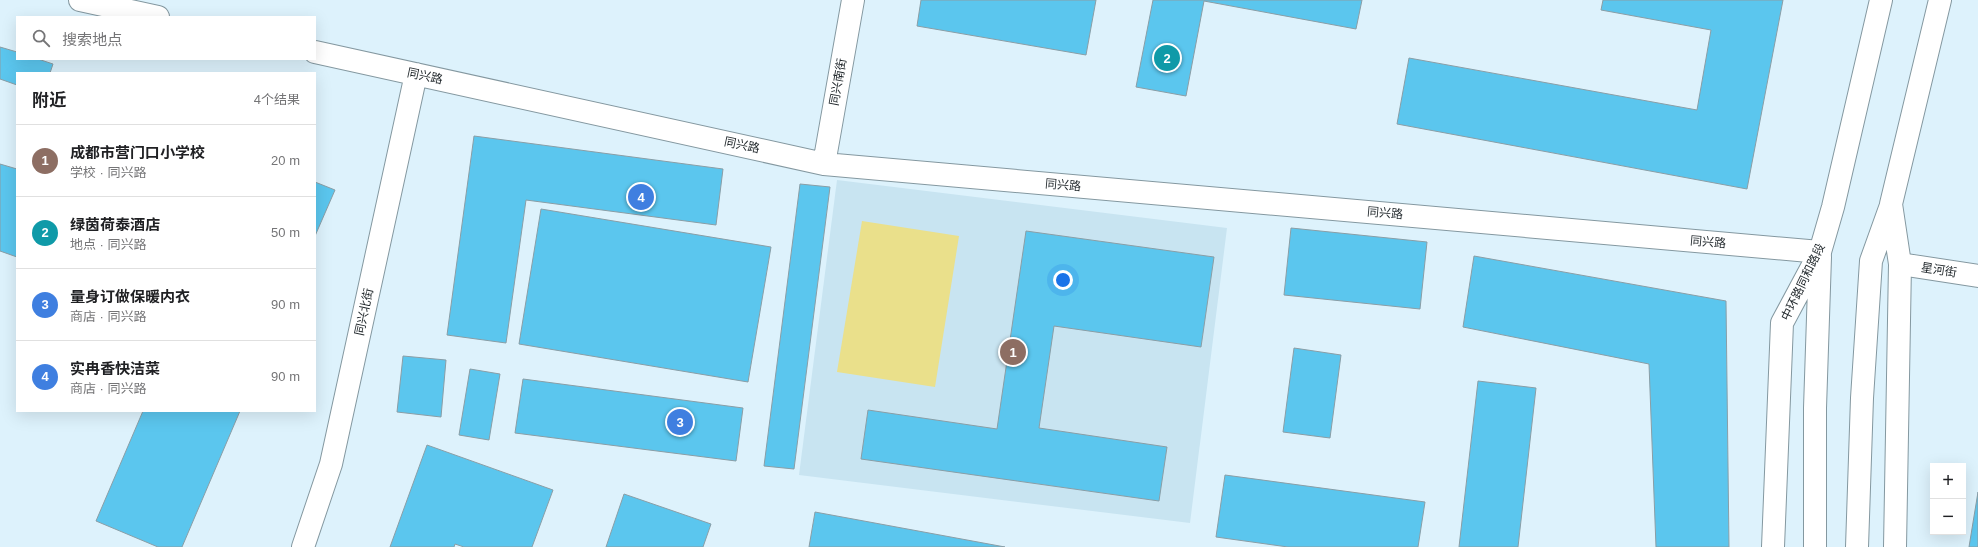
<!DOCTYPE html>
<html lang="zh">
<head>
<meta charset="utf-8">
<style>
  body { margin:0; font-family:Arial,"Noto Sans SC",sans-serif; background:#f6f6f6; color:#202124 }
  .controls { position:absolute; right:12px; bottom:12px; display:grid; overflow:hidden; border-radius:0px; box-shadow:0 4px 16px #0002 }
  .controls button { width:36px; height:36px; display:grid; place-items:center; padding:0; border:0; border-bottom:1px solid #e0e0e0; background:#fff; color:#202124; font:20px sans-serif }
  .you { position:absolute; left:1063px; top:280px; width:14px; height:14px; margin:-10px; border:3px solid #fff; border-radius:50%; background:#1a73e8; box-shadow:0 0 0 6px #1a73e833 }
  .badge { display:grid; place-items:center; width:26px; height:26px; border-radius:50%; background:#2563eb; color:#fff; font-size:13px; font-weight:700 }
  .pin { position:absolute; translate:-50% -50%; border:2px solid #fff; box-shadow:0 1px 4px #0006 }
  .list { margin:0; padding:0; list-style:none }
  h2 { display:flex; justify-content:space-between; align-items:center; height:52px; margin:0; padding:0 16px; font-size:17px }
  h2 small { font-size:13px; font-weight:400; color:#757577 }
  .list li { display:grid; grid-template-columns:26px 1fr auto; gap:12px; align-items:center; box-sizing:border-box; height:72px; padding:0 16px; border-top:1px solid #e0e0e0 }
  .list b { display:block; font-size:15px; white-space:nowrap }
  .list p { margin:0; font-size:13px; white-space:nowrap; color:#757577 }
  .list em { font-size:13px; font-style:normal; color:#757577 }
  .icon { flex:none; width:22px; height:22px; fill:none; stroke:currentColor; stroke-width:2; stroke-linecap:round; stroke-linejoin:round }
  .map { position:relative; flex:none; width:1978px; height:547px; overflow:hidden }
  .search { position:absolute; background:#fff; box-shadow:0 4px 16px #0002; left:16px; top:16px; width:300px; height:44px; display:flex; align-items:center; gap:10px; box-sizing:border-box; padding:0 14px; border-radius:0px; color:#757577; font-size:15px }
  .panel { position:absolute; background:#fff; box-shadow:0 4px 16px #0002; left:16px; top:72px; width:300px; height:340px; border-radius:0px }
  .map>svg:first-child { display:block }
  .built { fill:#c8e4f1 }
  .green { fill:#eae08b }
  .building { fill:#5bc6ee; stroke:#8a9ea6 }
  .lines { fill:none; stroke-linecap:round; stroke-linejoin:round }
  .minor-casing { stroke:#8498a0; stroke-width:24 }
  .primary-casing { stroke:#8498a0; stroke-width:24 }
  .minor { stroke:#fff; stroke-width:22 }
  .primary { stroke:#fff; stroke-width:22 }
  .labels { text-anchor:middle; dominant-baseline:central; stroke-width:3; stroke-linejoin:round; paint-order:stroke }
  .street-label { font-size:12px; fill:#1e2529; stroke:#fff }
</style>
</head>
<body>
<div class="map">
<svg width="1978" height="547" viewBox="0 0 1978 547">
  <rect width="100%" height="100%" fill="#ddf2fc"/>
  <path class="built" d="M837,180l390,48 -37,295 -391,-48z"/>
  <path class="green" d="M862,221l97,15 -24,151 -98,-15z"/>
  <path class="building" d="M921,0h175l-10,55 -169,-29z
    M1153,0h209l-6,29 -152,-28 -18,95 -50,-9z
    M1603,0h180l-36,189 -350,-65 12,-66 288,52 14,-80 -110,-20z
    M0,47l17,5v7h21l15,5 -3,9h-33v12l-17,-6z
    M474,136l249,33 -7,56 -190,-25 -20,143 -59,-8z
    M0,164l17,5v88l-17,-6z
    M315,182l20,8 -20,46z
    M800,184l30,3 -36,282 -30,-3z
    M541,209l230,38 -23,135 -229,-38z
    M1291,228l136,14 -7,67 -136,-14z
    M1026,231l188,26 -13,90 -147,-21 -15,102 128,19 -8,54 -298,-42 7,-49 129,19z
    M1474,256l252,45 3,246h-73l-7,-183 -186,-37z
    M1294,348l47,7 -11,83 -47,-6z
    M403,356l43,4 -5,57 -44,-5z
    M470,369l30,5 -11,66 -30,-5z
    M523,379l220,29 -7,53 -221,-28z
    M1478,381l58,7 -18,159h-59z
    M143,411h97l-58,136h-24l-62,-26z
    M427,445l126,45 -21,57h-68l-9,-3 -1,3h-64z
    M1225,475l200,27 -7,45h-130l-72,-10z
    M1978,492v55h-9z
    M624,494l87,30 -8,23h-97z
    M815,512l190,35h-196z"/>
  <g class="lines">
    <g class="minor-casing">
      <path id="minor" d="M80,0l78,17
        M315,52l509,112 996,88
        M824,164l29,-164
        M1900,264l78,12
        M303,547l28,-83 85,-390"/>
    </g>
    <g class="primary-casing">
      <path id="primary" d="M1773,547l9,-224 38,-71 13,-45 48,-207
        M1815,547v-139l5,-151
        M1857,547l5,-149 9,-137 19,-53
        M1895,547l5,-283 -9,-60 49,-204"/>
    </g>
    <use href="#minor" class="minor"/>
    <use href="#primary" class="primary"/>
  </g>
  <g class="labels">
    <g class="street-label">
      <text transform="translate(425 76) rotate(12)">同兴路</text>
      <text transform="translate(838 82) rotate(-80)">同兴南街</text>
      <text transform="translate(742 145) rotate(12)">同兴路</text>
      <text transform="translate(1063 185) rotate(5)">同兴路</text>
      <text transform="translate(1385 213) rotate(5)">同兴路</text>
      <text transform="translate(1708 242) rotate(5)">同兴路</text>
      <text transform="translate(1939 270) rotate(9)">星河街</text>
      <text transform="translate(1803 282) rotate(-64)">中环路同和路段</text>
      <text transform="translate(364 312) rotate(-78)">同兴北街</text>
    </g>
  </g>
</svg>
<div class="controls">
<button>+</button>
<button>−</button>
</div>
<div class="you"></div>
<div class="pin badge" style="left:1013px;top:352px;background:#8d6e63">1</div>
<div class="pin badge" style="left:1167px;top:58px;background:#0f9aa8">2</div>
<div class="pin badge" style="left:680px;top:422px;background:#3f7fe0">3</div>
<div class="pin badge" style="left:641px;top:197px;background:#3f7fe0">4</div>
<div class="search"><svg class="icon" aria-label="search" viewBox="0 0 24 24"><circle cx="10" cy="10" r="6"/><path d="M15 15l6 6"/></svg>搜索地点</div>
<section class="panel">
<h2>附近<small>4个结果</small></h2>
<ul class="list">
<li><span class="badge" style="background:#8d6e63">1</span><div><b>成都市营门口小学校</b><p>学校 · 同兴路</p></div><em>20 m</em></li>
<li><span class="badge" style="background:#0f9aa8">2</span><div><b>绿茵荷泰酒店</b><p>地点 · 同兴路</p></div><em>50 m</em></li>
<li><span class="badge" style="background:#3f7fe0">3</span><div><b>量身订做保暖内衣</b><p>商店 · 同兴路</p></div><em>90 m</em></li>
<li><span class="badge" style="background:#3f7fe0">4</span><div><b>实冉香快洁菜</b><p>商店 · 同兴路</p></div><em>90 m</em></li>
</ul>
</section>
</div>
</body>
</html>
